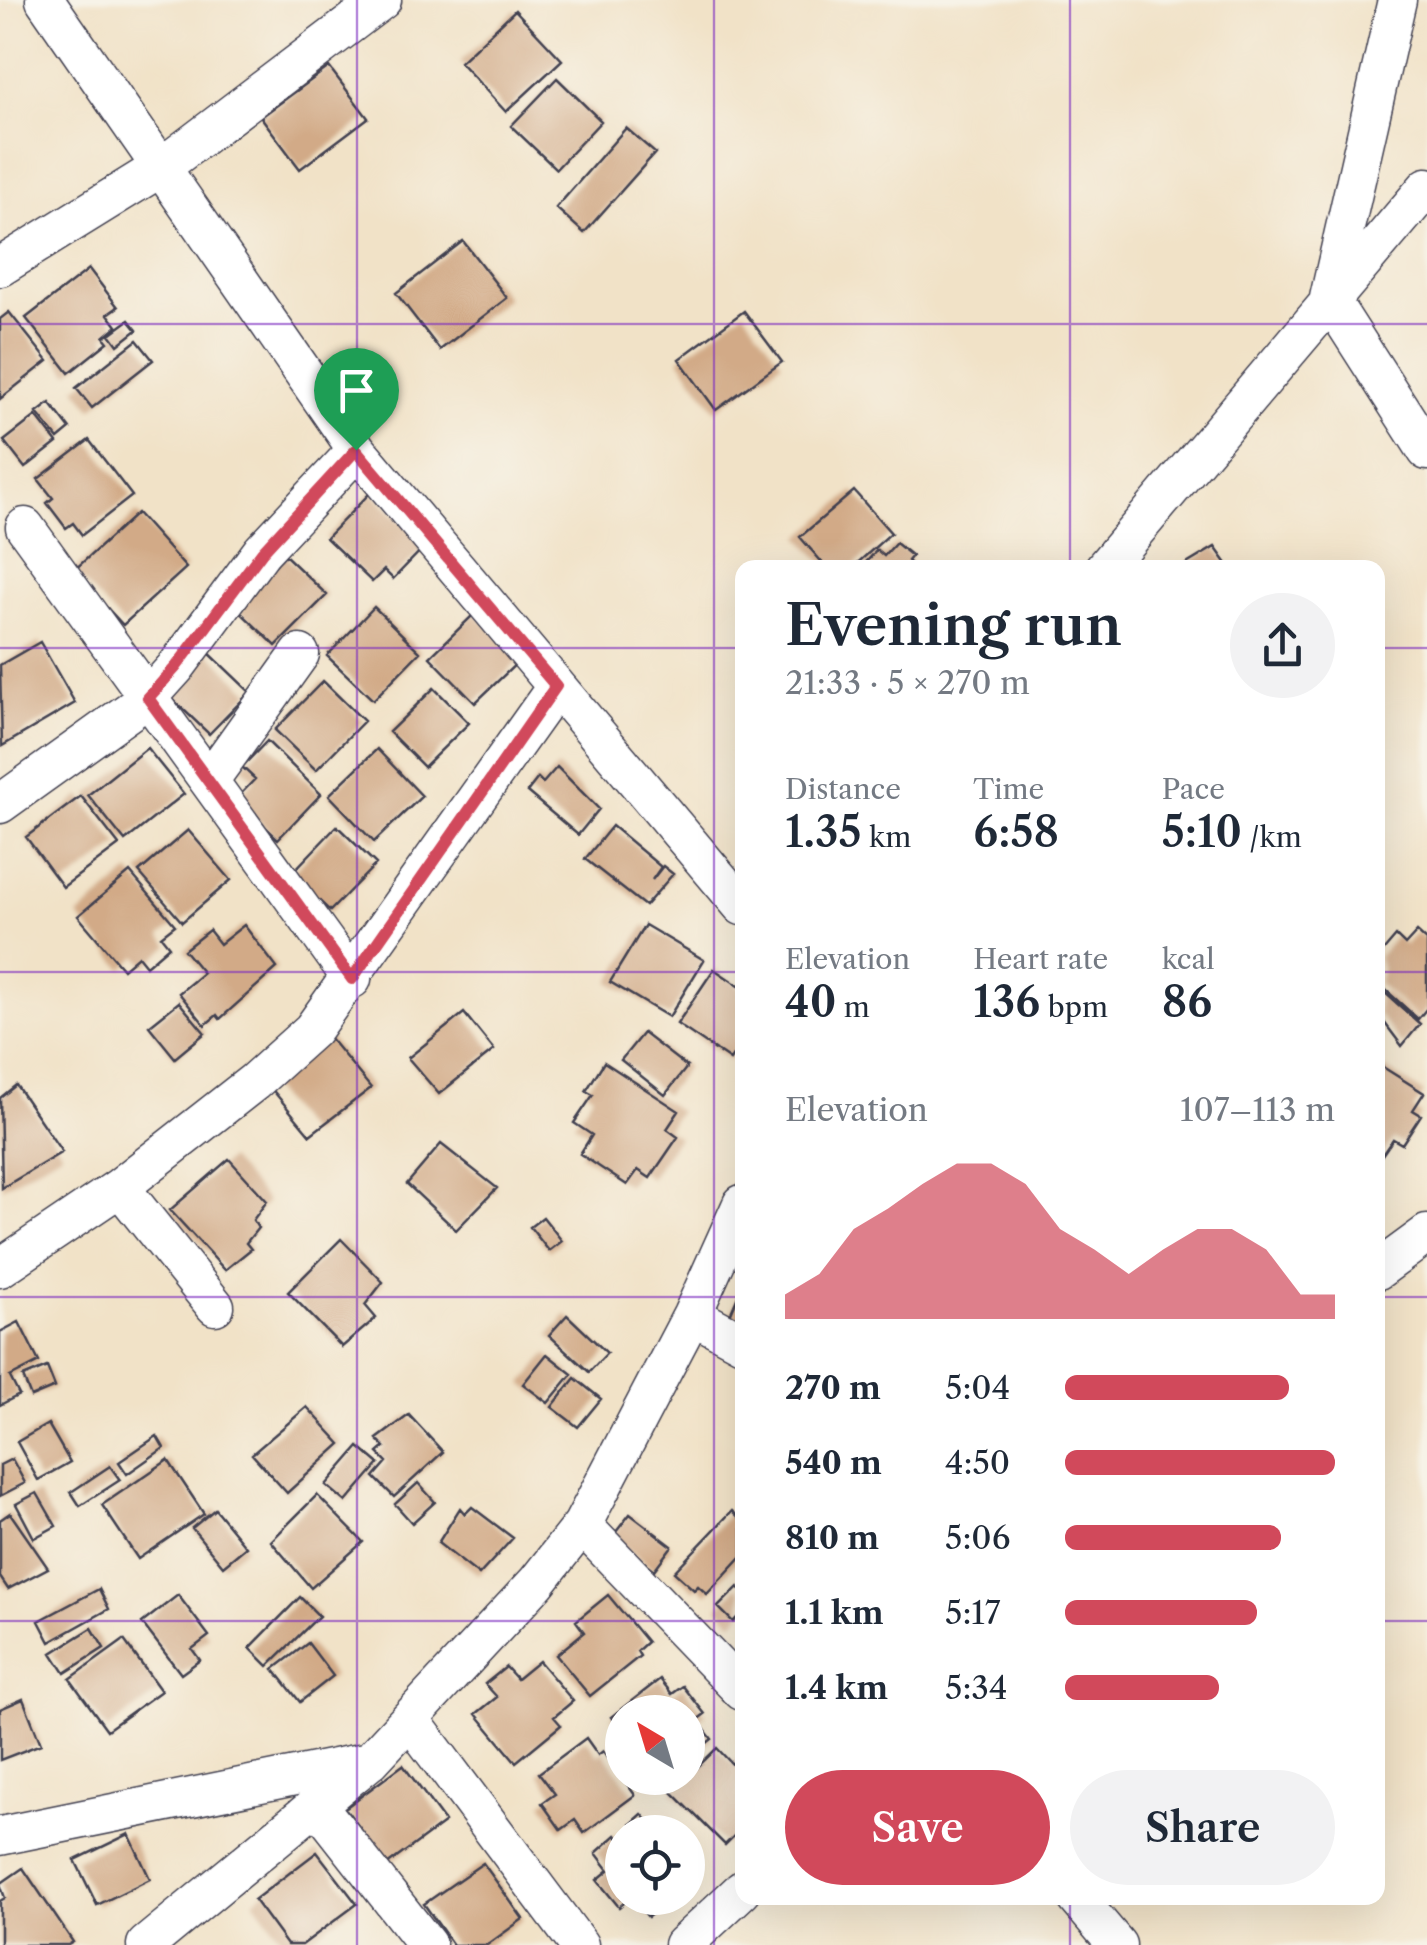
<!DOCTYPE html>
<meta charset="utf-8">
<style>
body{margin:0;font-family:"Libre Caslon Text",serif;background:#f2f2f3;color:#1f2937;height:100vh;display:flex;flex-direction:column;font-size:38px;white-space:nowrap}
*{box-sizing:border-box;margin:0}
p{font-size:32px;color:#747a83}
.icon{flex:none;width:55px;height:55px;fill:none;stroke:currentColor;stroke-width:2;stroke-linecap:round;stroke-linejoin:round}
.map{position:relative;flex:1;overflow:hidden}
.panel{position:absolute;left:735px;top:560px;width:650px;height:1345px;display:flex;flex-direction:column;background:#fff;border-radius:20px;box-shadow:0 10px 40px #0002}
.panel>*{flex:none}
.needle{width:65px;rotate:322deg}
.controls{position:absolute;left:605px;top:1695px;display:grid;gap:20px}
.controls a{display:grid;place-items:center;width:100px;height:100px;border-radius:50%;background:#fff;box-shadow:0 10px 40px #0002;font-size:50px}
.pin{position:absolute;display:grid;place-items:center;width:85px;height:85px;color:#fff;margin:-102px -42px;border-radius:50% 50% 50% 0;rotate:-45deg;box-shadow:0 0 10px #0007}
.pin .icon{rotate:45deg}
.round{display:grid;place-items:center;flex:none;width:105px;height:105px;border-radius:52px;background:#f2f2f3}
.headline{display:flex;align-items:center;justify-content:space-between;height:170px;padding:0 50px}
h1{font-size:55px;font-weight:600;line-height:75px}
.stats{display:grid;grid-template-columns:repeat(3,1fr);gap:15px;height:170px;padding:10px 50px}
.stats div{display:grid;align-content:center}
.stats b{font-size:42px;font-weight:600}
.stats small{font-size:28px;font-weight:400}
.stats p{font-size:28px}
.chart{height:280px;padding:20px 50px}
.chart p{display:flex;justify-content:space-between}
.chart svg{width:100%;height:180px;margin-top:10px;fill:#d1495b;opacity:.7}
.cta{display:flex;gap:20px;margin-top:auto;padding:20px 50px}
.cta a{flex:1;height:115px;border-radius:60px;background:#d1495b;color:#fff;font-size:40px;font-weight:600;line-height:115px;text-align:center}
.cta a+a{background:#f2f2f3;color:#1f2937}
ul{padding:0 50px;list-style:none;font-size:32px}
li{display:grid;grid-template-columns:160px 120px 1fr;align-items:center;height:75px}
li i{height:25px;border-radius:12px;background:#d1495b}
.map>svg:first-child{display:block}
.building{fill:#d2aa87}
.lines{fill:none;stroke-linecap:round;stroke-linejoin:round}
.minor-casing{stroke:#413f50;stroke-width:41}
.minor{stroke:#fff;stroke-width:38}
.route-casing{stroke:#fff;stroke-width:20}
.route{stroke:#d1495b;stroke-width:12}
.grid{fill:none;stroke:#7b2cbf;stroke-width:2.5;stroke-opacity:0.55}
</style>
<div class="map">
<svg width="1427" height="1945" viewBox="0 0 1427 1945">
<rect width="100%" height="100%" fill="#f7f3e8"/>
<filter id="ink" filterUnits="userSpaceOnUse"><feTurbulence type="fractalNoise" baseFrequency=".01" numOctaves="2"/><feDisplacementMap in="SourceGraphic" scale="20" xChannelSelector="R" yChannelSelector="G"/><feConvolveMatrix kernelMatrix="1 2 1 2 8 2 1 2 1" color-interpolation-filters="sRGB"/></filter>
<filter id="wash" filterUnits="userSpaceOnUse"><feTurbulence type="fractalNoise" baseFrequency=".0048" numOctaves="4" result="noise"/><feDisplacementMap in="SourceGraphic" scale="40" xChannelSelector="R" yChannelSelector="G"/><feGaussianBlur stdDeviation="2.25" result="paint"/><feColorMatrix in="noise" values="0 0 0 0 0 0 0 0 0 0 0 0 0 0 0 0 0 1.4 0 .05"/><feComposite in="paint" operator="in"/></filter>
<g filter="url(#wash)">
<rect width="100%" height="100%" fill="#f1e2c7"/>
<g id="blocks">
<path class="building" d="M 515,10 L 562,60 L 506,112 L 460,62 Z
M 329,67 L 368,118 L 300,169 L 261,117 Z
M 557,78 L 601,121 L 556,169 L 511,126 Z
M 626,128 L 655,153 L 584,233 L 556,208 Z
M 463,241 L 507,298 L 440,350 L 396,293 Z
M 89,269 L 118,307 L 108,314 L 117,326 L 104,337 L 108,342 L 69,373 L 26,318 Z
M 744,311 L 782,362 L 716,410 L 679,359 Z
M 9,312 L 48,361 L 0,399 L 0,319 Z
M 129,320 L 137,330 L 118,345 L 110,334 Z
M 137,340 L 153,360 L 92,408 L 76,388 Z
M 50,403 L 70,429 L 58,439 L 37,413 Z
M 36,416 L 57,443 L 25,468 L 4,441 Z
M 89,440 L 132,496 L 82,535 L 73,523 L 66,528 L 47,503 L 53,498 L 38,479 Z
M 854,491 L 891,533 L 852,568 L 827,568 L 800,537 Z
M 371,492 L 426,545 L 393,579 L 384,570 L 372,582 L 326,538 Z
M 137,513 L 186,568 L 123,625 L 73,571 Z
M 896,543 L 912,556 L 908,561 L 915,568 L 861,568 L 877,550 L 884,556 Z
M 1215,547 L 1230,568 L 1180,568 Z
M 285,555 L 327,595 L 276,646 L 235,607 Z
M 374,607 L 420,652 L 373,700 L 327,656 Z
M 475,613 L 521,659 L 475,703 L 430,657 Z
M 40,642 L 75,703 L 2,746 L 0,665 Z
M 205,649 L 250,692 L 209,734 L 164,691 Z
M 323,681 L 364,721 L 316,770 L 275,730 Z
M 434,688 L 469,723 L 424,767 L 389,732 Z
M 267,741 L 321,794 L 278,839 L 236,799 L 255,779 L 242,767 Z
M 147,748 L 184,794 L 125,841 L 88,795 Z
M 377,749 L 422,796 L 374,842 L 329,795 Z
M 557,767 L 599,809 L 578,835 L 527,792 L 538,778 L 543,783 Z
M 81,796 L 119,845 L 63,887 L 26,837 Z
M 337,826 L 376,864 L 330,911 L 291,874 Z
M 612,826 L 661,867 L 652,880 L 663,866 L 673,874 L 645,906 L 585,859 Z
M 188,830 L 231,880 L 182,922 L 139,872 Z
M 130,872 L 175,925 L 161,936 L 169,946 L 146,966 L 138,956 L 123,969 L 78,916 Z
M 244,925 L 277,968 L 220,1019 L 217,1015 L 205,1025 L 179,993 L 203,973 L 184,950 L 209,930 L 220,944 Z
M 645,925 L 704,960 L 669,1017 L 610,982 Z
M 1417,932 L 1427,941 L 1427,1008 L 1418,1019 L 1378,983 L 1382,972 L 1378,957 L 1396,936 L 1405,945 Z
M 714,969 L 742,988 L 742,1042 L 730,1060 L 677,1024 Z
M 1383,991 L 1420,1024 L 1402,1046 L 1378,1014 L 1378,998 Z
M 179,1002 L 205,1033 L 175,1058 L 149,1026 Z
M 464,1013 L 494,1050 L 439,1094 L 408,1058 Z
M 643,1033 L 687,1067 L 665,1095 L 621,1060 Z
M 329,1037 L 371,1088 L 310,1135 L 270,1087 Z
M 604,1062 L 679,1111 L 667,1129 L 678,1137 L 650,1178 L 638,1170 L 627,1185 L 580,1154 L 592,1135 L 574,1123 L 593,1095 L 586,1091 Z
M 1378,1064 L 1424,1093 L 1413,1110 L 1421,1115 L 1402,1144 L 1393,1139 L 1382,1155 L 1378,1152 Z
M 16,1085 L 62,1152 L 2,1188 L 0,1098 Z
M 441,1144 L 497,1188 L 456,1230 L 407,1184 Z
M 229,1159 L 267,1201 L 253,1220 L 258,1228 L 246,1243 L 251,1249 L 225,1270 L 170,1210 Z
M 543,1217 L 562,1241 L 549,1251 L 530,1227 Z
M 341,1239 L 383,1282 L 365,1305 L 376,1318 L 342,1347 L 288,1292 Z
M 742,1287 L 742,1321 L 730,1315 Z
M 567,1315 L 607,1353 L 589,1372 L 549,1335 Z
M 19,1322 L 39,1362 L 10,1377 L 19,1395 L 0,1405 L 0,1332 Z
M 547,1354 L 572,1374 L 548,1403 L 523,1384 Z
M 47,1367 L 55,1387 L 31,1397 L 23,1377 Z
M 575,1378 L 601,1399 L 578,1427 L 552,1407 Z
M 307,1407 L 341,1444 L 287,1493 L 252,1454 Z
M 409,1415 L 443,1452 L 394,1497 L 374,1477 L 387,1462 L 378,1453 L 385,1447 L 377,1439 Z
M 48,1424 L 70,1462 L 38,1480 L 17,1442 Z
M 157,1436 L 164,1448 L 127,1474 L 119,1462 Z
M 359,1447 L 379,1464 L 346,1502 L 326,1485 Z
M 12,1459 L 25,1483 L 0,1496 L 0,1465 Z
M 168,1460 L 204,1514 L 138,1559 L 102,1505 Z
M 110,1466 L 120,1480 L 80,1506 L 71,1492 Z
M 418,1483 L 435,1502 L 412,1523 L 395,1504 Z
M 37,1493 L 56,1526 L 34,1538 L 16,1504 Z
M 317,1495 L 363,1542 L 311,1588 L 271,1541 Z
M 472,1507 L 513,1538 L 479,1575 L 438,1543 L 460,1508 L 465,1514 Z
M 215,1509 L 246,1547 L 223,1566 L 192,1528 Z
M 732,1511 L 742,1520 L 742,1556 L 707,1594 L 698,1586 L 694,1590 L 674,1572 Z
M 10,1513 L 48,1568 L 8,1589 L 0,1577 L 0,1520 Z
M 630,1514 L 672,1546 L 654,1570 L 612,1537 Z
M 738,1587 L 742,1592 L 742,1613 L 733,1622 L 718,1607 Z
M 99,1589 L 109,1609 L 50,1642 L 39,1621 Z
M 178,1595 L 209,1636 L 192,1649 L 200,1660 L 181,1674 L 142,1623 Z
M 608,1595 L 647,1642 L 637,1651 L 640,1656 L 590,1696 L 556,1655 L 584,1632 L 576,1621 Z
M 300,1597 L 319,1616 L 268,1666 L 250,1648 Z
M 92,1628 L 104,1648 L 65,1673 L 52,1653 Z
M 124,1640 L 161,1691 L 107,1730 L 70,1679 Z
M 308,1643 L 333,1676 L 300,1702 L 274,1669 Z
M 539,1661 L 573,1701 L 554,1717 L 561,1725 L 516,1762 L 476,1714 L 497,1697 L 485,1684 L 506,1667 L 517,1679 Z
M 660,1679 L 672,1694 L 683,1686 L 705,1714 L 697,1720 L 712,1739 L 688,1758 L 688,1712 L 622,1712 L 622,1731 L 611,1717 Z
M 23,1699 L 41,1744 L 0,1760 L 0,1709 Z
M 586,1738 L 598,1755 L 603,1751 L 635,1795 L 584,1833 L 575,1820 L 561,1830 L 542,1803 L 555,1794 L 539,1773 Z
M 717,1748 L 732,1764 L 742,1754 L 742,1828 L 725,1845 L 672,1792 Z
M 403,1765 L 445,1822 L 387,1865 L 345,1808 Z
M 642,1814 L 657,1832 L 637,1832 L 631,1824 Z
M 129,1834 L 150,1879 L 97,1905 L 75,1860 Z
M 616,1835 L 622,1843 L 622,1898 L 630,1898 L 619,1907 L 597,1880 L 609,1870 L 596,1853 Z
M 317,1852 L 357,1904 L 302,1945 L 287,1945 L 254,1900 Z
M 483,1863 L 523,1919 L 487,1945 L 453,1945 L 424,1904 Z
M 23,1868 L 73,1942 L 68,1945 L 0,1945 L 0,1901 L 5,1898 L 0,1884 Z
M 632,1898 L 672,1898 L 648,1917 Z"/>
</g>
</g>
<g filter="url(#ink)">
<use href="#blocks" fill-opacity="0" stroke="#413f50" stroke-width="2.5"/>
<g class="lines">
<defs>
<path id="minor" d="M 45,0 L 357,450 L 742,906
M 1397,0 L 1329,298 L 1427,451
M 0,267 L 163,166 L 382,0
M 25,527 L 352,979
M 1104,568 L 1427,187
M 209,781 L 300,654
M 0,804 L 148,698 L 176,667 L 262,551 L 357,450
M 120,1187 L 215,1306
M 0,1268 L 120,1187 L 254,1082 L 312,1030 L 556,687
M 1378,1270 L 1427,1234
M 692,1315 L 742,1342
M 582,1525 L 742,1691
M 412,1722 L 579,1945
M 318,1806 L 427,1945
M 0,1836 L 369,1761
M 1077,1898 L 1117,1945
M 146,1945 L 371,1760 L 537,1582 L 582,1525 L 692,1315 L 742,1204
M 683,1945 L 742,1890"/>
</defs>
<use href="#minor" class="minor-casing"/>
<use href="#minor" class="minor"/>
</g>
</g>
<g class="lines" filter="url(#ink)">
<defs>
<path id="route" d="M 356,450 L 556,686 L 352,979 L 148,698 L 176,667 L 262,552 Z"/>
</defs>
<use href="#route" class="route-casing"/>
<use href="#route" class="route"/>
</g>
<path class="grid" d="M 357,0 L 357,1945M 714,0 L 714,1945M 1070,0 L 1070,568M 0,324 L 1427,324M 0,648 L 742,648M 1378,648 L 1427,648M 0,972 L 742,972M 1378,972 L 1427,972M 0,1297 L 742,1297M 1378,1297 L 1427,1297M 0,1621 L 742,1621M 1378,1621 L 1427,1621M 1070,1898 L 1070,1945"/>
</svg>
<div class="controls">
<a><svg class="needle" viewBox="-14 -14 28 28"><path d="M0-13l5 13h-10z" fill="#e53935"/><path d="M0 13l5-13h-10z" fill="#747a83"/></svg></a>
<a><svg class="icon" aria-label="locate" viewBox="0 0 24 24"><circle cx="12" cy="12" r="6"/><path d="M12 2v4M12 18v4M2 12h4M18 12h4"/></svg></a>
</div>
<div class="pin" style="left:356px;top:450px;background:#1e9e55"><svg class="icon" aria-label="arrive" viewBox="0 0 24 24"><path d="M6 21V4h12l-3 4 3 4H6"/></svg></div>
<section class="panel">
<div class="headline"><div><h1>Evening run</h1><p>21:33 · 5 × 270 m</p></div><a class="round"><svg class="icon" aria-label="share" viewBox="0 0 24 24"><path d="M12 15V3M7 8l5-5 5 5M5 13v7h14v-7"/></svg></a></div>
<div class="stats">
<div><p>Distance</p><b>1.35<small> km</small></b></div>
<div><p>Time</p><b>6:58</b></div>
<div><p>Pace</p><b>5:10<small> /km</small></b></div>
</div>
<div class="stats">
<div><p>Elevation</p><b>40<small> m</small></b></div>
<div><p>Heart rate</p><b>136<small> bpm</small></b></div>
<div><p>kcal</p><b>86</b></div>
</div>
<div class="chart"><p><span>Elevation</span>107–113 m</p>
<svg viewBox="0 0 160 44" preserveAspectRatio="none"><path d="M0 44V38L10 33L20 22L30 17L40 11L50 6L60 6L70 11L80 22L90 27L100 33L110 27L120 22L130 22L140 27L150 38L160 38V44z"/></svg>
</div>
<ul>
<li><b>270 m</b>5:04<i style="width:83%"></i></li>
<li><b>540 m</b>4:50<i style="width:100%"></i></li>
<li><b>810 m</b>5:06<i style="width:80%"></i></li>
<li><b>1.1 km</b>5:17<i style="width:71%"></i></li>
<li><b>1.4 km</b>5:34<i style="width:57%"></i></li>
</ul>
<div class="cta"><a>Save</a><a>Share</a></div>
</section>
</div>
